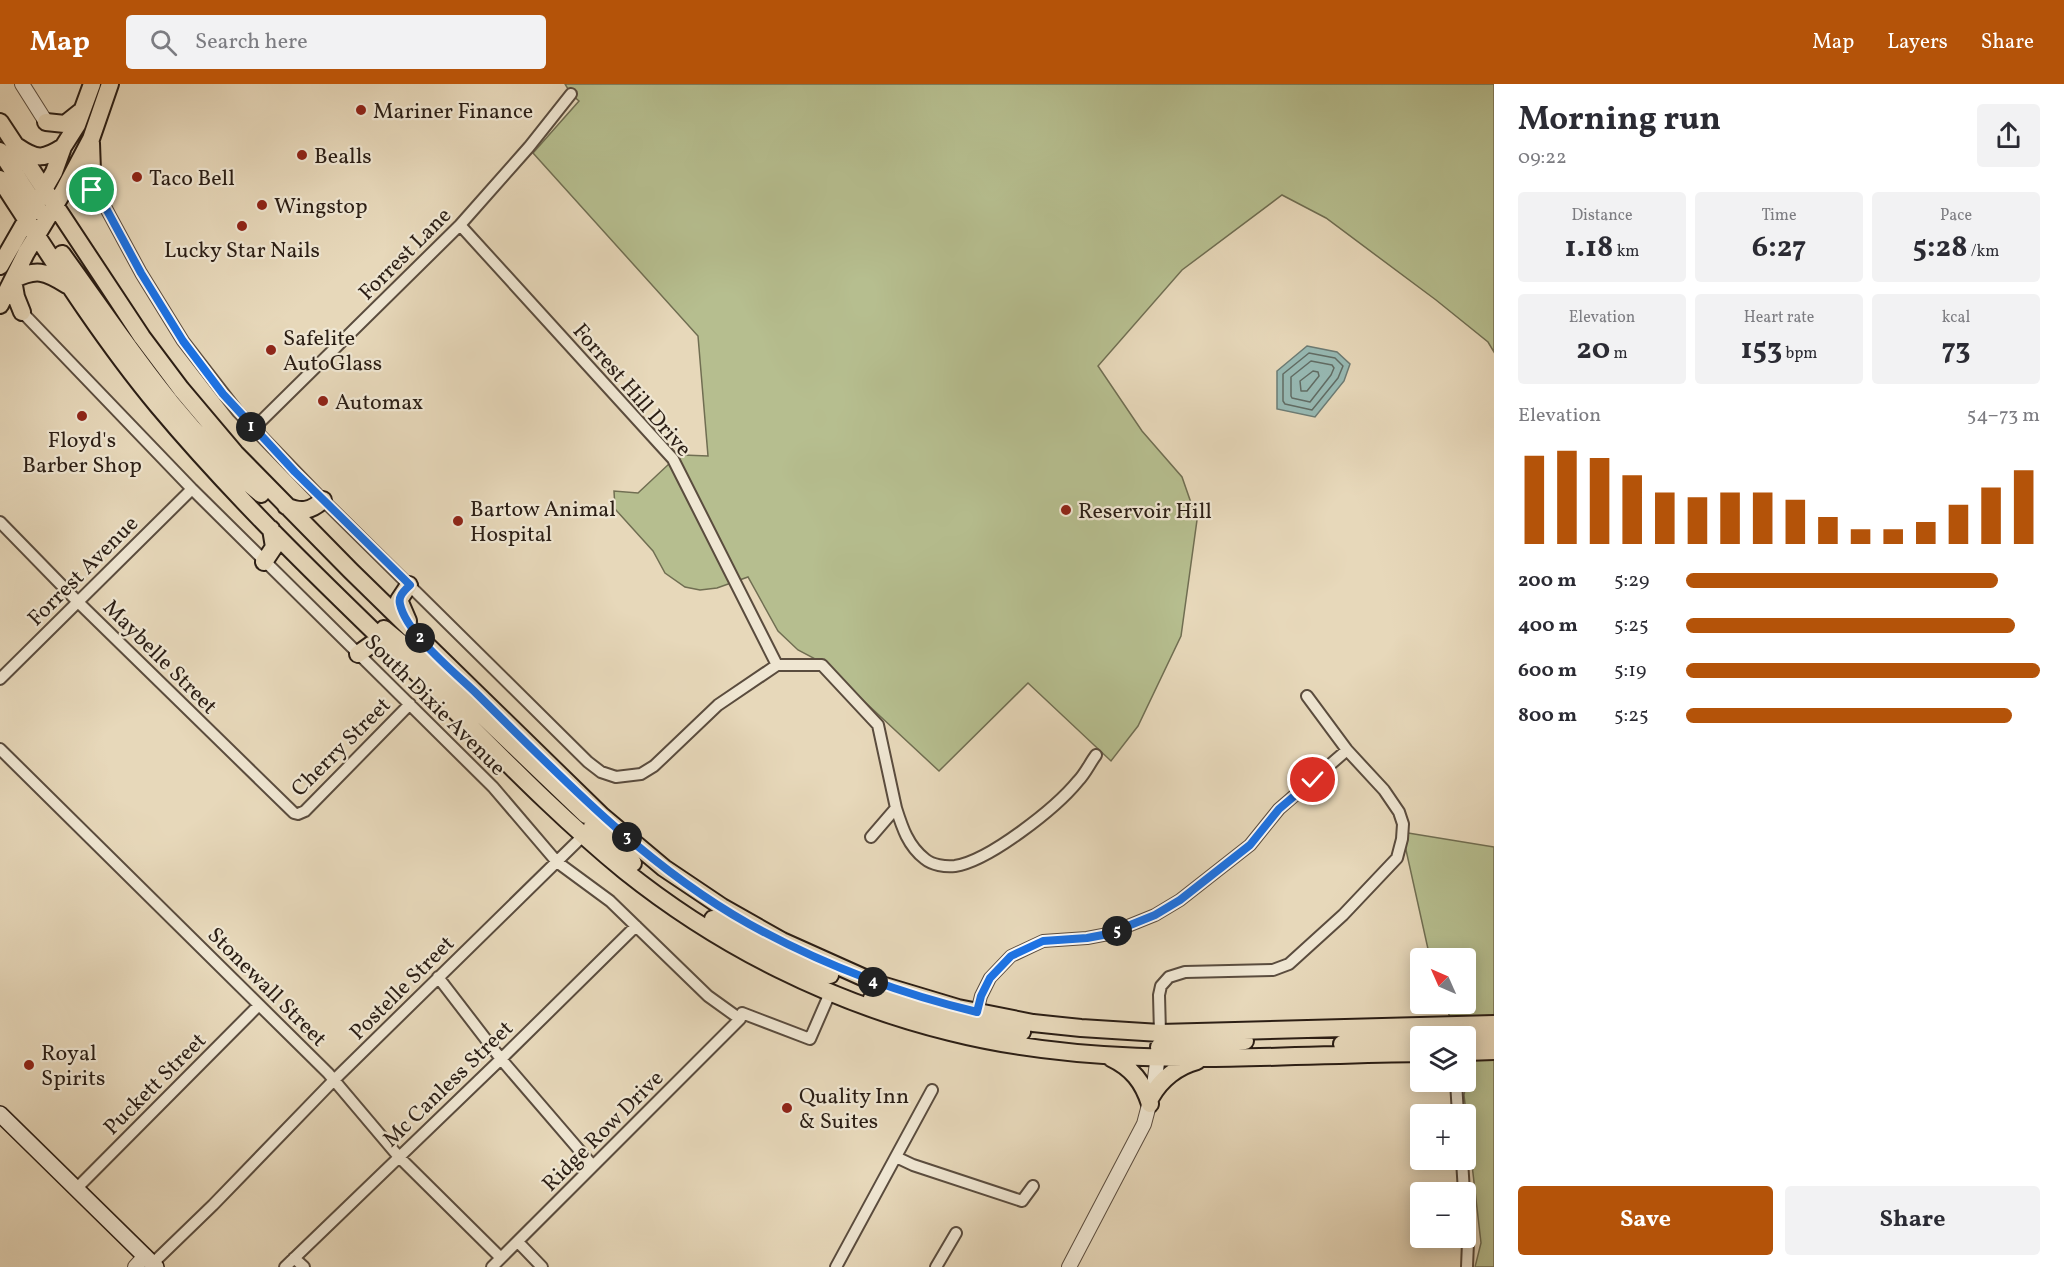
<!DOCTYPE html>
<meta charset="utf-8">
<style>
body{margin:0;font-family:Vollkorn,serif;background:#f2f2f3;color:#2b2b33;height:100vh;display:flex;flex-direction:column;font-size:22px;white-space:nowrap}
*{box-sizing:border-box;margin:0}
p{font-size:20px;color:#7c7c81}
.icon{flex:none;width:33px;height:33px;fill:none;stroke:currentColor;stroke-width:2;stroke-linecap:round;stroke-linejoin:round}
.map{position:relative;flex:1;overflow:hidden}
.details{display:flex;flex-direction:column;background:#fff;width:570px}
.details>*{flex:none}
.needle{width:39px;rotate:315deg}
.buttons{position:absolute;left:1410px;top:864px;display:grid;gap:12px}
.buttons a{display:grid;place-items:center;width:66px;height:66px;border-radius:6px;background:#fff;box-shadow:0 3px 15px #0003;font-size:30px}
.pin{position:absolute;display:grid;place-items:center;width:51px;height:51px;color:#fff;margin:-26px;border:3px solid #fff;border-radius:50%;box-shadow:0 2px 6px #0007}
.km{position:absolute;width:30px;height:30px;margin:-15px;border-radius:50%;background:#222;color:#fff;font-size:16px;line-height:30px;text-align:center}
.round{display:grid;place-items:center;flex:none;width:63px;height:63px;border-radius:6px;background:#f2f2f3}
.overview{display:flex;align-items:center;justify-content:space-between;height:102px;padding:0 24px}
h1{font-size:33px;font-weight:700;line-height:45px}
.figures{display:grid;grid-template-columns:repeat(3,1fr);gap:9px;height:102px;padding:6px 24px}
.figures div{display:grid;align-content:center;border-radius:6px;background:#f2f2f3;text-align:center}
.figures b{font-size:30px;font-weight:700}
.figures small{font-size:16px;font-weight:400}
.figures p{font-size:16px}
.chart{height:168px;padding:12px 24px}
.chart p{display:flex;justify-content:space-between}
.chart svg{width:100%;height:108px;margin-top:6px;stroke:#b45309;stroke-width:6}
.button{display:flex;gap:12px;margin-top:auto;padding:12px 24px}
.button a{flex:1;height:69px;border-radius:6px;background:#b45309;color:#fff;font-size:24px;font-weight:700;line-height:69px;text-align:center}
.button a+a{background:#f2f2f3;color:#2b2b33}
ul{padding:0 24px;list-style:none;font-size:20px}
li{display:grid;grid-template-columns:96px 72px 1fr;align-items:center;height:45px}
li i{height:15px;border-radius:8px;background:#b45309}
header{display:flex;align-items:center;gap:36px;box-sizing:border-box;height:84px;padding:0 30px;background:#b45309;color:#fff}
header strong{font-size:28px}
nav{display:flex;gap:33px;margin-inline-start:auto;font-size:21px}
.search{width:420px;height:54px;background:#f2f2f3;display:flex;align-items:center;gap:15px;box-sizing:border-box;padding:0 21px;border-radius:6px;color:#7c7c81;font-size:22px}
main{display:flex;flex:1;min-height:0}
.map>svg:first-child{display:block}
.green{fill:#b6be8f;stroke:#706e52;stroke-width:1.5}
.water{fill:#97b9b3;stroke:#6c7b74;stroke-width:1.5}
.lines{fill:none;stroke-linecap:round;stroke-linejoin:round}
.shore{stroke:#616c64;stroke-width:1.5}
.minor-casing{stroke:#5a4c3e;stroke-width:14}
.tertiary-casing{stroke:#5a4c3e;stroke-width:16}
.secondary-casing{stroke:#2b1e15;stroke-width:18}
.primary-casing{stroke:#2b1e15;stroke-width:20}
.minor{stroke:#efe6d2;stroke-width:10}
.tertiary{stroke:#efe6d2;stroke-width:14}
.secondary{stroke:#efe6d2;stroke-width:15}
.primary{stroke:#e7d8ba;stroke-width:16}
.route-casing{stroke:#fff;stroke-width:12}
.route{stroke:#1a73e8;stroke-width:8}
.poi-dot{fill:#8f2418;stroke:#efe6d2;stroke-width:2}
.labels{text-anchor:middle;stroke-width:4.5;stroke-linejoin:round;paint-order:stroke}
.poi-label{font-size:22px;fill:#2b1e15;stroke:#efe6d2;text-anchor:start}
.street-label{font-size:22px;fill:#2b1e15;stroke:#efe6d2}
</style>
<header>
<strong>Map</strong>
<div class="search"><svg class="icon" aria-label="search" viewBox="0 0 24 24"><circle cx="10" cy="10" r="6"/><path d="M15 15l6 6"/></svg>Search here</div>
<nav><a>Map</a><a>Layers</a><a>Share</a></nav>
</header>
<main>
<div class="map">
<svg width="1494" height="1183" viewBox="0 0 1494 1183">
<rect width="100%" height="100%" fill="#e7d8ba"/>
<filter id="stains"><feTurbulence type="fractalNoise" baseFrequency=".00333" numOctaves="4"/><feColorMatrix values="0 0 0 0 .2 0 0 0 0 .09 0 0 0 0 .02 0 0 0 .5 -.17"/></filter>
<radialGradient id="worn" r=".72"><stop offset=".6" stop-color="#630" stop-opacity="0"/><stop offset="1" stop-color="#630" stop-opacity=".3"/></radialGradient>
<path class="green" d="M 565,0 L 1494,0 L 1494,268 L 1488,258 L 1436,216 L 1326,134 L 1282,111 L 1182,186 L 1098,282 L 1142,347 L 1182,393 L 1197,436 L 1181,552 L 1138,642 L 1111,677 L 1028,599 L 939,687 L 823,579 L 798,566 L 778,547 L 748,493 L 717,504 L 700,506 L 685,503 L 665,489 L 653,467 L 615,425 L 614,407 L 638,409 L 671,378 L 683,371 L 708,372 L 698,252 L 533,69 L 579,17 L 571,10 Z
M 1402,748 L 1494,763 L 1494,1183 L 1475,1183 L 1481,1159 L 1464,1011 L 1469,984 L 1466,975 L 1466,952 L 1457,952 L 1445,920 L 1466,920 L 1466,874 L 1430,874 Z"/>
<path class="water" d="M 1307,262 L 1337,268 L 1350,280 L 1344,297 L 1315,333 L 1277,325 L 1277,287 Z"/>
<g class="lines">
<path class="shore" d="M 1309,269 L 1335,274 L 1343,282 L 1338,294 L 1312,326 L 1285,320 L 1283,317 L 1283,290 Z
M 1311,277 L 1332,281 L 1334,284 L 1331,291 L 1310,318 L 1292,314 L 1291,312 L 1291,293 Z
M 1313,287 L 1318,288 L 1319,292 L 1307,307 L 1301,307 L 1300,297 Z"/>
<defs>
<path id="minor" d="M 102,117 L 141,189 L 183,257 L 238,328 L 323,416 L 588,678 L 601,688 L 616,693 L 641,690 L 654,682 L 718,621 L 777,581 L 822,581 L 878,641 L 896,724 L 871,753
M 460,141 L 673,375 L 777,581
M 22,228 L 192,405 L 493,703 L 557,778 L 610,817 L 708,912 L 740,935 L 742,929 L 810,955 L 830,909
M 253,345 L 460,141 L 529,63 L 571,10
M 0,438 L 79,519 L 294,729 L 298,730 L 305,727 L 410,620
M 0,595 L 192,405
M 0,665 L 328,989 L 399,1073 L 501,1174
M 896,724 C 902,743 908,762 925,775 C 932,781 945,783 955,782 C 989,777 1056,724 1078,697 C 1085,690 1090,679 1096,671
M 438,893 L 501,975 L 593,1082
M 977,928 L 981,912 L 990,894 L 1011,872 L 1043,857 L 1087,854 L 1108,850 L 1155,831 L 1180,816 L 1250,761 L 1279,725 L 1347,666
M 1160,949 L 1159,911 L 1161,902 L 1169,893 L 1185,888 L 1273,886 L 1289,880 L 1343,831 L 1397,774 L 1402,755 L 1403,740 L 1399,728 L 1384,706 L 1347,666 L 1307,612
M 1456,998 L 1458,1030
M 896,1073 L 913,1081 L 1022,1117 L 1033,1102
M 1462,1076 L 1464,1108
M 76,1105 L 259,921
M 1466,1124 L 1468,1158 L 1467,1183
M 518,1158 L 542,1183
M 294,1174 L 304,1183
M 152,1180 L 213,1121 L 334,996 L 588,747
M 285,1183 L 501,975 L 636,842
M 492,1183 L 740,935
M 836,1183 L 932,1006
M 936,1183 L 956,1149"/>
<path id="tertiary" d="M 22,0 L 46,38
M 135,1183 L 145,1172
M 1069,1183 L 1144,1040 L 1154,1002 L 1159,963"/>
<path id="secondary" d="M 0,1030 L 156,1183"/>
<path id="primary" d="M 0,38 L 142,253 L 181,305 L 235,369 L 351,487 L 602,732 L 664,784 L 722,823 L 782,857 L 878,900 L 958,924 L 1033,939 L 1081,944 L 1160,949 L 1494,940
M 46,38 L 65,40 L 80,28
M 91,59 L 92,87 L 102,117
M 18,63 C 37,76 44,75 63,63
M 0,67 L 40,128
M 0,95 C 50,172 99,251 158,322 C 240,420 333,508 425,597 C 490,661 554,729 625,787 C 720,863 832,919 950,948 C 1104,987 1263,971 1420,969
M 62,170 C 124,255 179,344 261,410
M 0,182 L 54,88 L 63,63 L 77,41 L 92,0
M 13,196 C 36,184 45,187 67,201
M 13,196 L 16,213 L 22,228
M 0,221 L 26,169 L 63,108 L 91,55 L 110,0
M 286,422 C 301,429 311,427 323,416
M 264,478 L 274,463 L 271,445
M 408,537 L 399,516 L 409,501
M 384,545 L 443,594 L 586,731
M 358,570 L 372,560 L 389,562
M 592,742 L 633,779
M 713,835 L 769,867 L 830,891
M 872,914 L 963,937 L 1022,948
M 1466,956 L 1494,954
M 1342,960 L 1420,954
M 1159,963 L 1245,957
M 1466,968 L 1494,967
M 1111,974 C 1132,984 1143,998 1150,1020
M 1151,1013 C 1161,995 1178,982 1197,977"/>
</defs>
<use href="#minor" class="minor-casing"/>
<use href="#tertiary" class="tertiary-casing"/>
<use href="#secondary" class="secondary-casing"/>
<use href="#primary" class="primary-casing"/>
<use href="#minor" class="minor"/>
<use href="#tertiary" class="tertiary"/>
<use href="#secondary" class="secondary"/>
<use href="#primary" class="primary"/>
</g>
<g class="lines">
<defs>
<path id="route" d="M 92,106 L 102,117 L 141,189 L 183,257 L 223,310 L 295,388 L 410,501 C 404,507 398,512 400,520 C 406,549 454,588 476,609 C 561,693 644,781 749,840 C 821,880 897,909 977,928 L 981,912 L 990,894 L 1011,872 L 1043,857 L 1087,854 L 1108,850 L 1155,831 L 1180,816 L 1250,761 L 1279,725 L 1313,696"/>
</defs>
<use href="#route" class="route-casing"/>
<use href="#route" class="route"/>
</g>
<g class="poi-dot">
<circle cx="361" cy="26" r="6"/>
<circle cx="302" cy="71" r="6"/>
<circle cx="137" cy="93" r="6"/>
<circle cx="262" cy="121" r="6"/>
<circle cx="242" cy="142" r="6"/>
<circle cx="271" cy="266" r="6"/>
<circle cx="323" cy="317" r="6"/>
<circle cx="82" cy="332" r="6"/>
<circle cx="1066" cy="426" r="6"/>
<circle cx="458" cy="437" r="6"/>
<circle cx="29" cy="981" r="6"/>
<circle cx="787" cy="1024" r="6"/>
</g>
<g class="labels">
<g class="poi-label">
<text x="373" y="34">Mariner Finance</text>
<text x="314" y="79">Bealls</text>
<text x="149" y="101">Taco Bell</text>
<text x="274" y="129">Wingstop</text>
<text x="242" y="173" text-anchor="middle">Lucky Star Nails</text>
<text x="283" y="261">Safelite<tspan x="283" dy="25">AutoGlass</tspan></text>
<text x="335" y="325">Automax</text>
<text x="82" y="363" text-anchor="middle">Floyd's<tspan x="82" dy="25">Barber Shop</tspan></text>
<text x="470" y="432">Bartow Animal<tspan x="470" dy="25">Hospital</tspan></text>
<text x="1078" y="434">Reservoir Hill</text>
<text x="41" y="976">Royal<tspan x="41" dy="25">Spirits</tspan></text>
<text x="799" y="1019">Quality Inn<tspan x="799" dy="25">&amp; Suites</tspan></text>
</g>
<g class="street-label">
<text transform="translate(404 169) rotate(-45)" y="8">Forrest Lane</text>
<text transform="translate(633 305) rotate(49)" y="8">Forrest Hill Drive</text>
<text transform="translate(82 486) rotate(-45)" y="8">Forrest Avenue</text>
<text transform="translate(161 572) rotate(45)" y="8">Maybelle Street</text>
<text transform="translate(436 620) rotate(45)" y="8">South Dixie Avenue</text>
<text transform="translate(340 662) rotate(-45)" y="8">Cherry Street</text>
<text transform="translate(268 902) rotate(45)" y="8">Stonewall Street</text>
<text transform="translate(401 903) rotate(-45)" y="8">Postelle Street</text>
<text transform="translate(154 999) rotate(-45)" y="8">Puckett Street</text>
<text transform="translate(447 999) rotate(-44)" y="8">Mc Canless Street</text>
<text transform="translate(602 1046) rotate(-45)" y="8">Ridge Row Drive</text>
</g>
</g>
<rect width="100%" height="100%" filter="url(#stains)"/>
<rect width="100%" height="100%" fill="url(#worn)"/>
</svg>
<div class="buttons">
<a><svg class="needle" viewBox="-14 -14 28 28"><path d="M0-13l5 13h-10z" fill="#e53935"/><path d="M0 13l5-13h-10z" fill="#7c7c81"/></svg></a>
<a><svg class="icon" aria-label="layers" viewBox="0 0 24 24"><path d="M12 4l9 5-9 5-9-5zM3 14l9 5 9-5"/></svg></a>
<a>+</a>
<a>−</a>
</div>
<div class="pin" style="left:92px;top:106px;background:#1e9e55"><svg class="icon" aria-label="arrive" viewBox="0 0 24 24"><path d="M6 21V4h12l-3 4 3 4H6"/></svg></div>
<div class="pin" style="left:1313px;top:696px;background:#d93025"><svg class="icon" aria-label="check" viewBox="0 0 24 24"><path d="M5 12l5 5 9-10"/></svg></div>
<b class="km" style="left:251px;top:343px">1</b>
<b class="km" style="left:420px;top:554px">2</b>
<b class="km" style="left:627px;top:753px">3</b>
<b class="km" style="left:873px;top:898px">4</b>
<b class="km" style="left:1117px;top:847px">5</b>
</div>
<section class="details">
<div class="overview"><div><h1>Morning run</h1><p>09:22</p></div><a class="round"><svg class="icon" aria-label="share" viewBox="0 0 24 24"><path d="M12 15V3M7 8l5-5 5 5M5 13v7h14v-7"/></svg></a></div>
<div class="figures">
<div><p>Distance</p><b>1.18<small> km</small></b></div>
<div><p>Time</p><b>6:27</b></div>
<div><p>Pace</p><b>5:28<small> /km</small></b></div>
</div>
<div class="figures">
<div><p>Elevation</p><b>20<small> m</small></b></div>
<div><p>Heart rate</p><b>153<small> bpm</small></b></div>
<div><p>kcal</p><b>73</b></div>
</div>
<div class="chart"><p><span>Elevation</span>54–73 m</p>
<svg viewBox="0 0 160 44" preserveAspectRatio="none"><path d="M5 44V8M15 44V6M25 44V9M35 44V16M45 44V23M55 44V25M65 44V23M75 44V23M85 44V26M95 44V33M105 44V38M115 44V38M125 44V35M135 44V28M145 44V21M155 44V14"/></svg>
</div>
<ul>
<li><b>200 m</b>5:29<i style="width:88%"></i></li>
<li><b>400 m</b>5:25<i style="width:93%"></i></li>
<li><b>600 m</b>5:19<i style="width:100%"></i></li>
<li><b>800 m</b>5:25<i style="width:92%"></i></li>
</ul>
<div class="button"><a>Save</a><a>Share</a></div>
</section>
</main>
